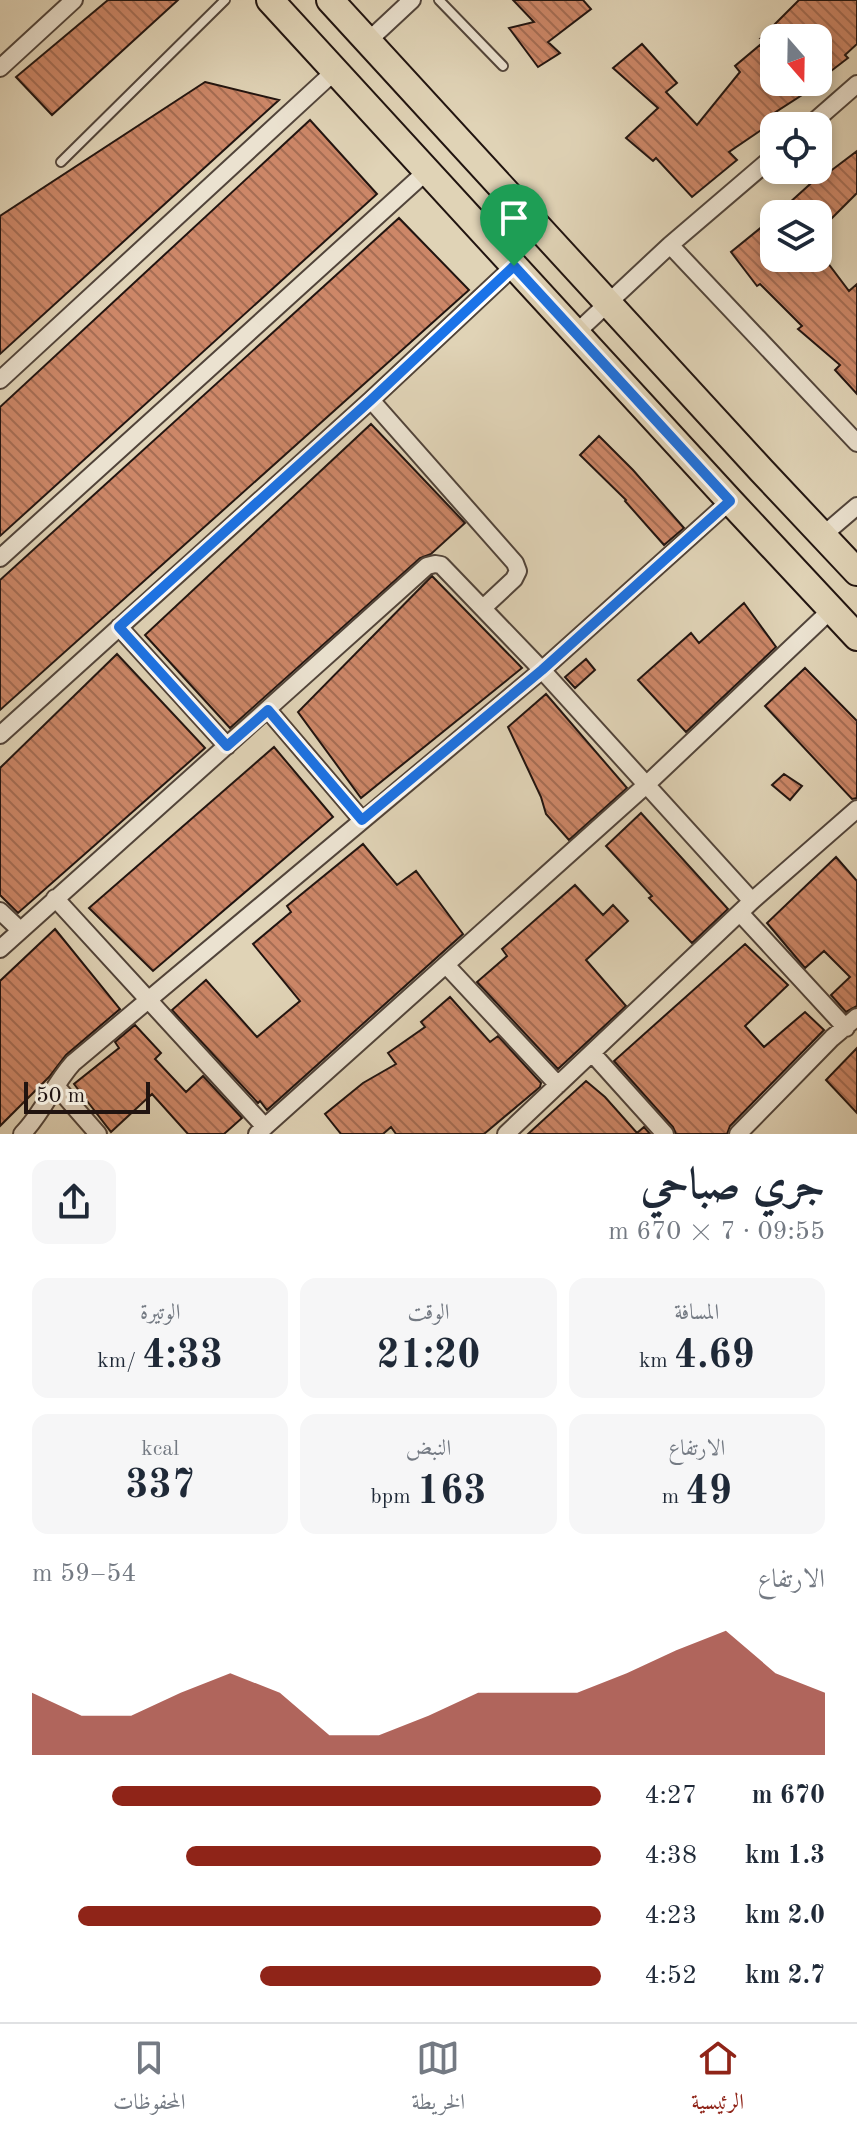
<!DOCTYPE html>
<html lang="ar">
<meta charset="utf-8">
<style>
body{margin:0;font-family:"Old Standard TT",Amiri,serif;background:#f6f6f7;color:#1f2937;direction:rtl;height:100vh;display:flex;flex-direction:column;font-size:30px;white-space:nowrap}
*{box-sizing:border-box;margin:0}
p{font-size:26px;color:#747a83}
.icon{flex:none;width:44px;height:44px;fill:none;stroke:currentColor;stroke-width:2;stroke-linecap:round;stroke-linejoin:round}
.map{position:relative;height:1134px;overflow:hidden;direction:ltr}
.drawer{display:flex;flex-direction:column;background:#fff;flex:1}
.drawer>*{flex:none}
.needle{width:52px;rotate:160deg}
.tools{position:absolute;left:760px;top:24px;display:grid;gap:16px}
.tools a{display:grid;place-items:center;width:72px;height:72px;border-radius:16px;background:#fff;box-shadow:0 4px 12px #0003;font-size:40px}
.scale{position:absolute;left:24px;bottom:20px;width:126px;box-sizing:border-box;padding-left:8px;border:4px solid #211410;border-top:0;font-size:22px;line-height:28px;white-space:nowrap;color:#211410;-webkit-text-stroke:6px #ebe2d0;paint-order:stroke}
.pin{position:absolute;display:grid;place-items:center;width:68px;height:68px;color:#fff;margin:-82px -34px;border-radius:50% 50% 50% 0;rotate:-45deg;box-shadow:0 0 8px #0007}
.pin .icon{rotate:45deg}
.round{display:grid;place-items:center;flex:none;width:84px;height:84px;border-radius:16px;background:#f6f6f7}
.overview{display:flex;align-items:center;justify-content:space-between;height:136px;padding:0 32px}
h1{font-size:44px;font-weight:700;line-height:60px}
.figures{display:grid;grid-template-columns:repeat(3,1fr);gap:12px;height:136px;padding:8px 32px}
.figures div{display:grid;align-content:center;border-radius:16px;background:#f6f6f7;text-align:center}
.figures b{font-size:40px;font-weight:700}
.figures small{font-size:22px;font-weight:400}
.figures p{font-size:22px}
.chart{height:224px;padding:16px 32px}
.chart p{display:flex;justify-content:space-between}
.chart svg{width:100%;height:144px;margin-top:8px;fill:#8f2418;opacity:.7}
ul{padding:0 32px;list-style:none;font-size:26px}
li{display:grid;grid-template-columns:128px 96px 1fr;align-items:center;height:60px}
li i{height:20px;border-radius:10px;background:#8f2418}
.dock{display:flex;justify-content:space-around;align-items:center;height:112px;border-top:2px solid #e0e1e3;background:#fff;font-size:22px;color:#747a83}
.dock a{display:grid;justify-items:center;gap:4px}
.dock .on{color:#8f2418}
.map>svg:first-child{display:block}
.building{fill:url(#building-back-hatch);stroke:#211410;stroke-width:2}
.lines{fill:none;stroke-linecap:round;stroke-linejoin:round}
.service-casing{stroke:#51443a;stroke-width:12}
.minor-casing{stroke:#51443a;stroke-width:20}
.primary-casing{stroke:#211410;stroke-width:30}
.service{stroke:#ebe2d0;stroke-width:8}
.minor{stroke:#ebe2d0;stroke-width:16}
.primary{stroke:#e0d3b6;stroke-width:26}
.route-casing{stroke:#fff;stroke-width:16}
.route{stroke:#1a73e8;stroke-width:10}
</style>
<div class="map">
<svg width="857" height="1134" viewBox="0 0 857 1134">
<defs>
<pattern id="building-back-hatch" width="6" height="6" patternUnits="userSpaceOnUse" patternTransform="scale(2)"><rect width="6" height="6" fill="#cd8768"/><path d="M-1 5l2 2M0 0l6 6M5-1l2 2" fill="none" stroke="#a66d54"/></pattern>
</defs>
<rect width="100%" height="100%" fill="#e0d3b6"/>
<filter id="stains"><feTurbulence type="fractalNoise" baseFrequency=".0025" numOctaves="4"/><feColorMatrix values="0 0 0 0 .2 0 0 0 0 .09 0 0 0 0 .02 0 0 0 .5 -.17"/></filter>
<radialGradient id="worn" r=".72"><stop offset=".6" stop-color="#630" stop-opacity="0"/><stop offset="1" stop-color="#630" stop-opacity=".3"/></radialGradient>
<path class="building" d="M 108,0 L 178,0 L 52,115 L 16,77 Z
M 513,0 L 583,0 L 591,9 L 548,42 L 560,53 L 538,67 L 509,28 L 534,22 Z
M 799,0 L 857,0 L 857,44 L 845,55 L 848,58 L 818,81 L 818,38 L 761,38 Z
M 642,44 L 677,83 L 666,92 L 697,125 L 740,72 L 735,66 L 760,45 L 774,62 L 774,82 L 791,82 L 802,95 L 765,119 L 770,124 L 729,152 L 737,160 L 692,197 L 656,158 L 653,161 L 626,138 L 658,108 L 613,68 Z
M 205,82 L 279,100 L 0,354 L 0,216 Z
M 310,120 L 377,194 L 0,536 L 0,407 Z
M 857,151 L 857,193 L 818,232 L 818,214 L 777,214 L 818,177 L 820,179 Z
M 774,217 L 774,258 L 824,258 L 849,291 L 857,284 L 857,394 L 835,370 L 840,365 L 798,329 L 802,326 L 760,284 L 757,286 L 731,252 Z
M 399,218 L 469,290 L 0,710 L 0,580 Z
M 371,424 L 465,523 L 431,554 L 420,558 L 230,728 L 145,635 Z
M 599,436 L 633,470 L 684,528 L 664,545 L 625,501 L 626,500 L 580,455 Z
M 432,576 L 522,668 L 361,798 L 298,712 Z
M 744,603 L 776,647 L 686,732 L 638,680 L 691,633 L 699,643 Z
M 117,654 L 205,748 L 18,913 L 0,895 L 0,768 Z
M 586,659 L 595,670 L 575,688 L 565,677 Z
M 805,668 L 857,721 L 857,798 L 852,799 L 765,706 Z
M 546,694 L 627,788 L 569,840 L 546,814 L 541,797 L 508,727 Z
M 274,747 L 333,817 L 153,971 L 89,908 Z
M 784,774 L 802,786 L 790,800 L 772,785 Z
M 641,813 L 728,909 L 692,943 L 649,898 L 652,896 L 606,846 Z
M 363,844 L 397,885 L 416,871 L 463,934 L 267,1110 L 260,1101 L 258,1103 L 172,1010 L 206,980 L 257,1037 L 300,1001 L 253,944 L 291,912 L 287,906 Z
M 836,857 L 857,881 L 857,1006 L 846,1012 L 831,995 L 850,977 L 824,951 L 805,968 L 767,923 Z
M 575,885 L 603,915 L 613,905 L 628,921 L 586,960 L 626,1006 L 558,1069 L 477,982 L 507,956 L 502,949 Z
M 55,929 L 120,1009 L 66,1055 L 49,1077 L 0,1126 L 0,981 Z
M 745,944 L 788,985 L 745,1026 L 764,1047 L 805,1012 L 824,1030 L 730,1126 L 727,1134 L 676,1134 L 673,1127 L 614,1061 Z
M 450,997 L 490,1042 L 498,1036 L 541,1083 L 540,1087 L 484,1134 L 396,1134 L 391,1127 L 383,1134 L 341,1134 L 325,1114 L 363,1083 L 396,1064 L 388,1053 L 425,1027 L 421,1022 Z
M 135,1025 L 161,1053 L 155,1059 L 186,1092 L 203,1076 L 242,1118 L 224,1134 L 188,1134 L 152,1094 L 111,1132 L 74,1084 L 119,1048 L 115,1042 Z
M 857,1048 L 857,1113 L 826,1080 Z
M 586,1081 L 605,1097 L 637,1133 L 644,1127 L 650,1134 L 528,1134 Z"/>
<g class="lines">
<defs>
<path id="service" d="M 439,0 L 503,66
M 61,162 L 225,0"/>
<path id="minor" d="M 368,41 L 412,0
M 0,68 L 74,0
M 809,126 L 857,84
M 670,245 L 857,443
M 576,333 L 670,245 L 774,156
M 0,380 L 335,71
M 371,400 L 515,563 L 518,571 L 514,579 L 483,608
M 822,536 L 857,506
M 0,558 L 428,170
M 119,627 L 227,746
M 268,710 L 362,820
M 0,735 L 371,400 L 514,266
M 55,898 L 265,1127
M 0,911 L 20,930
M 740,913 L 846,1028
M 0,949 L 427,566 L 435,564 L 441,565 L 542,670 L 752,901
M 446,965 L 558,1085
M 592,1053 L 665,1134
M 56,1086 L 98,1134
M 22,1134 C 43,1113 53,1085 73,1063 L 542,670 L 730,501
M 257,1134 L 645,786 L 832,609
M 506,1134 L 752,901 L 857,809
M 738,1134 L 832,1038 L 857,1017"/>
<path id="primary" d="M 270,0 L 730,501 L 857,637
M 330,0 L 762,471 L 857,572"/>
</defs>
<use href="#service" class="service-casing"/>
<use href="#minor" class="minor-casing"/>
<use href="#primary" class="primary-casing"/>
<use href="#service" class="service"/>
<use href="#minor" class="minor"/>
<use href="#primary" class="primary"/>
</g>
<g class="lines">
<defs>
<path id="route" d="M 514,266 L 730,501 L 542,670 L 362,820 L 268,710 L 227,746 L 119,627 L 371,400 Z"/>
</defs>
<use href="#route" class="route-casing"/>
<use href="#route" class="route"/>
</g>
<rect width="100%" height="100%" filter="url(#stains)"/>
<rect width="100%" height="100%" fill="url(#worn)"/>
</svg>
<div class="tools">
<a><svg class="needle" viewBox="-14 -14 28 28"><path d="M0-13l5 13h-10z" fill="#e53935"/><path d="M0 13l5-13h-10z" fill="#747a83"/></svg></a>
<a><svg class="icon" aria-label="locate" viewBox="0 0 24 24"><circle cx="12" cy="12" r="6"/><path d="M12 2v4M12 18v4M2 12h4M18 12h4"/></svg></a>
<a><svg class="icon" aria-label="layers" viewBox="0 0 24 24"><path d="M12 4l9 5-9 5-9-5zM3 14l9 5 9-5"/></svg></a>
</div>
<div class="scale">50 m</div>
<div class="pin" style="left:514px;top:266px;background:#1e9e55"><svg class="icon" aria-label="arrive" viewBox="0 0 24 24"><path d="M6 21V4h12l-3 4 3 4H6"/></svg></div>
</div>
<section class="drawer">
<div class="overview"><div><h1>جري صباحي</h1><p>09:55 · 7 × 670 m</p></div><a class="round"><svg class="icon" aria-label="share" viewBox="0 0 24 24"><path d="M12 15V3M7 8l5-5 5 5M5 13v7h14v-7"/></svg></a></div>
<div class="figures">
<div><p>المسافة</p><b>4.69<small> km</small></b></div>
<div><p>الوقت</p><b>21:20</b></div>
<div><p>الوتيرة</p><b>4:33<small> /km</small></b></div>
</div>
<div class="figures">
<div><p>الارتفاع</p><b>49<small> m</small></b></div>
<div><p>النبض</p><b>163<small> bpm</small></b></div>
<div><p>kcal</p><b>337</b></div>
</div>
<div class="chart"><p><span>الارتفاع</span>54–59 m</p>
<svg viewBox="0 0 160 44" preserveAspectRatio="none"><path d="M0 44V25L10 32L20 32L30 25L40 19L50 25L60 38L70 38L80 32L90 25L100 25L110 25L120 19L130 12L140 6L150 19L160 25V44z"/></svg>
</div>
<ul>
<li><b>670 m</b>4:27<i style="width:86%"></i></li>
<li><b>1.3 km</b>4:38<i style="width:73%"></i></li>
<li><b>2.0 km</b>4:23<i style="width:92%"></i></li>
<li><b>2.7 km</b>4:52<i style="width:60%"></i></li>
</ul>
</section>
<nav class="dock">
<a class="on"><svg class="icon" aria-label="home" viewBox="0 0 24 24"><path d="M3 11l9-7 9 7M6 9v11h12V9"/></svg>الرئيسية</a>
<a><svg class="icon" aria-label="map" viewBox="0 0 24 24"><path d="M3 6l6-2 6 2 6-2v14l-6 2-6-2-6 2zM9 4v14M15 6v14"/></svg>الخريطة</a>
<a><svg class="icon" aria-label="saved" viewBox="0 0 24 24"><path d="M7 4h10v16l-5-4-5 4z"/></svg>المحفوظات</a>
</nav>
